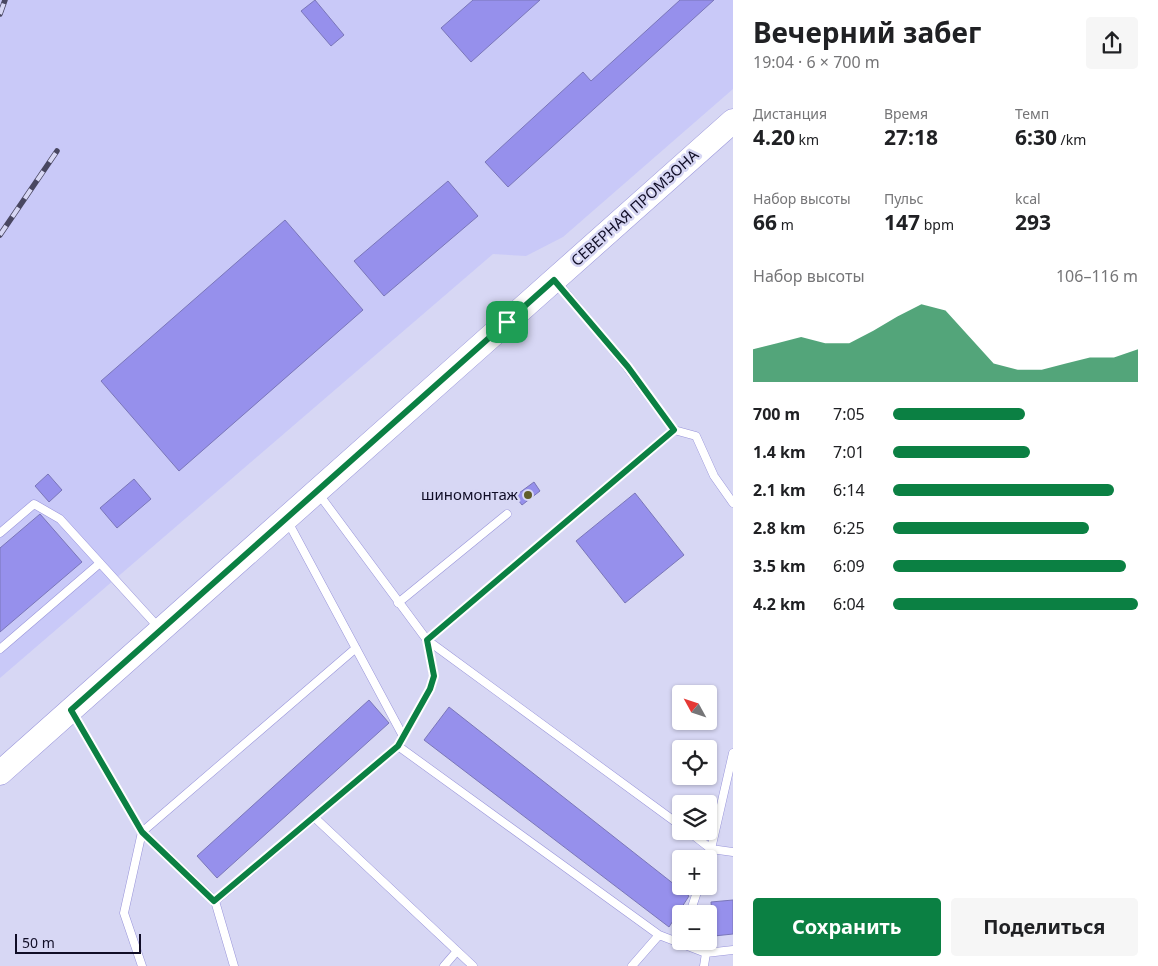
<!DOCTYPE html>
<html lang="ru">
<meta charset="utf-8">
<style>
body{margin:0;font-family:"Noto Sans",sans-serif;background:#f6f6f6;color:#202124;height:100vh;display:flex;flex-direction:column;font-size:19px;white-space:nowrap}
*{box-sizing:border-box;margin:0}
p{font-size:16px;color:#757577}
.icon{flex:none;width:28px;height:28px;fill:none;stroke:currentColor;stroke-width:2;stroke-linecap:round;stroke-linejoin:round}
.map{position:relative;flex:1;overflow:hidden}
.sheet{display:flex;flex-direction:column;background:#fff;width:425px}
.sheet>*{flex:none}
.needle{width:32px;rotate:310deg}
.fabs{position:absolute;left:672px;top:685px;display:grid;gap:10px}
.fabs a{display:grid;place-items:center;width:45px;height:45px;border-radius:5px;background:#fff;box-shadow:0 1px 4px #0004;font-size:25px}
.scale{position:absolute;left:15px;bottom:12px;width:126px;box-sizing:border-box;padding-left:5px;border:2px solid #100d26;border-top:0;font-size:14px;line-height:18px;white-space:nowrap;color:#100d26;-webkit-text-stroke:4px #d7d7f4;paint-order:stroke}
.pin{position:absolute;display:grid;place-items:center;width:42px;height:42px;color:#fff;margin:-21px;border-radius:10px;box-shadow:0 2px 8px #0006}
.round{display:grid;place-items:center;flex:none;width:52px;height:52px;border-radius:5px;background:#f6f6f6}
.summary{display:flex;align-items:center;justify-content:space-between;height:85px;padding:0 20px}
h1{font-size:28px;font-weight:700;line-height:38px}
.figures{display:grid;grid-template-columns:repeat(3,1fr);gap:8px;height:85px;padding:5px 20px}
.figures div{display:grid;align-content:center}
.figures b{font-size:21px;font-weight:700}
.figures small{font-size:14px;font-weight:400}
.figures p{font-size:14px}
.chart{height:140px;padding:10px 20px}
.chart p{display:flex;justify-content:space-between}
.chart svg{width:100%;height:90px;margin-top:5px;fill:#0b8043;opacity:.7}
.action{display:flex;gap:10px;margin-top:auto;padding:10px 20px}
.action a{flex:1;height:58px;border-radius:5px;background:#0b8043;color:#fff;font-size:20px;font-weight:700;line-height:58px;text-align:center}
.action a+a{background:#f6f6f6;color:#202124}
ul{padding:0 20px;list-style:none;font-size:16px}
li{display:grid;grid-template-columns:80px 60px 1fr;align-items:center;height:38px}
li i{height:12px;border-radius:6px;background:#0b8043}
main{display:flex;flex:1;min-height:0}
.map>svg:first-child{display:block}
.built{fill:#c9c9f8}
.building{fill:#9690ec;stroke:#7a76b9}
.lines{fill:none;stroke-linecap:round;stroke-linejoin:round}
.service-casing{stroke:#9995da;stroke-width:9}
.primary-casing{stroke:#9995da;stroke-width:25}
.service{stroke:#fff;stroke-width:8}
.primary{stroke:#fff;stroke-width:24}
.rail-casing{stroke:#494761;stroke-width:5.5}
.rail{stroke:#d7d7f4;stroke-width:4;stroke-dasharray:11;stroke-linecap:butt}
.route-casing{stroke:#fff;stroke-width:10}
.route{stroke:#0b8043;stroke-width:6}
.poi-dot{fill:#605d29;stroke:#d7d7f4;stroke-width:2}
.labels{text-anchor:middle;stroke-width:5;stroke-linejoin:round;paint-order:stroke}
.street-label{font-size:15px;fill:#100d26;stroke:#d7d7f4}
.poi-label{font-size:15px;fill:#100d26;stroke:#d7d7f4;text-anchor:end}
</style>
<main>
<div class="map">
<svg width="733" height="966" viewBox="0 0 733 966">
<rect width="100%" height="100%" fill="#d7d7f4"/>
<path class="built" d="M 0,0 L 733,0 L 733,89 L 563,237 L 526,256 L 493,254 L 0,678 Z"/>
<path class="building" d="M 315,0 L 344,35 L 331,46 L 301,11 Z
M 473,0 L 540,0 L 471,62 L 441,28 Z
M 680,0 L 714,0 L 508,187 L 485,162 L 583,72 L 591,81 Z
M 448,181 L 478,216 L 384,296 L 354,261 Z
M 285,220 L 363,310 L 179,471 L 101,381 Z
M 48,474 L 62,490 L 49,502 L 35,486 Z
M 134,479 L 151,499 L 117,528 L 100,508 Z
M 534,482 L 540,491 L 522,505 L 515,496 Z
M 635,493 L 684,555 L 625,603 L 576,541 Z
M 40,514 L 82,562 L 0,632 L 0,548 Z
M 369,700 L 389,723 L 217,878 L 197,856 Z
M 449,707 L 689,896 L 669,927 L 424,740 Z
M 733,900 L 733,934 L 714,936 L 711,902 Z"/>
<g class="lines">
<defs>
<path id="service" d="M 557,282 L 627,367 L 674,430 L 696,436 L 714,476 L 733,503
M 318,493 L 427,640 L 681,826
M 287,520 L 403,736
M 0,533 L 34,504 L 60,519 L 160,629
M 398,603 L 507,514
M 427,640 L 674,430
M 0,649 L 100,563
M 72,712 L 142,832 L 215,901 L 234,966
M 402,739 L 430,689 L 434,676 L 427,640
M 314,817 L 473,966
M 688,831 L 711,849 L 733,753
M 708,859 L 711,849 L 733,852
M 215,901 L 398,746 L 659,935 L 706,953 L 733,950
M 694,914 L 692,907 L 699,886
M 701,941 L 706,953 L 704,966
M 142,966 L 124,913 L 142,832 L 356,648
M 444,966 L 457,951
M 632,966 L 659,935"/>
<path id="primary" d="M 0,773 L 733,121"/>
</defs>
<use href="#service" class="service-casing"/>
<use href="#primary" class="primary-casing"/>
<use href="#service" class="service"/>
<use href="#primary" class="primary"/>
<defs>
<path id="rail" d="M 0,14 L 5,0
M 0,235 L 57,151"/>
</defs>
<use href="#rail" class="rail-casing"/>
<use href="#rail" class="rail"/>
</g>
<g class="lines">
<defs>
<path id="route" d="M 554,280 L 628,367 L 674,430 L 427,640 L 434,676 L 430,689 L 398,746 L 214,901 L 142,832 L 71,710 Z"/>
</defs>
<use href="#route" class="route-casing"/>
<use href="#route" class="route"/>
</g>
<circle class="poi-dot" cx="528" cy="495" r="5"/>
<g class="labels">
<g class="street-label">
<text transform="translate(635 208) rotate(-42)" y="5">СЕВЕРНАЯ ПРОМЗОНА</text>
</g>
<g class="poi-label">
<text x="518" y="500">шиномонтаж</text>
</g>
</g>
</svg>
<div class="fabs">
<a><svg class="needle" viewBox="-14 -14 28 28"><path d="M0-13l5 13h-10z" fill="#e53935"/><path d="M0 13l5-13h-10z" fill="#757577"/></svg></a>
<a><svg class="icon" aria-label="locate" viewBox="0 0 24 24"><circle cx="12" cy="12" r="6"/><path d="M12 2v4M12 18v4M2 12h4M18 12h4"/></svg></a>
<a><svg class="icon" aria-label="layers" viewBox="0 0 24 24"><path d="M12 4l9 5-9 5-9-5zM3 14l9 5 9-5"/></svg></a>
<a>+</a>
<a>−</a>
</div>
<div class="scale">50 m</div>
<div class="pin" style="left:507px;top:322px;background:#1e9e55"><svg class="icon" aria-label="arrive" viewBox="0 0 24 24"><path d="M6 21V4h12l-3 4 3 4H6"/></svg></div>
</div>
<section class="sheet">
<div class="summary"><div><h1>Вечерний забег</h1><p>19:04 · 6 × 700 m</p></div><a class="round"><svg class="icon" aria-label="share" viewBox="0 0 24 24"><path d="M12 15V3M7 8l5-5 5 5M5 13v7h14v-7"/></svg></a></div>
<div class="figures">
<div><p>Дистанция</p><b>4.20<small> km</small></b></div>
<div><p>Время</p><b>27:18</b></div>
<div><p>Темп</p><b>6:30<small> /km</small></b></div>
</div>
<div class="figures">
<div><p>Набор высоты</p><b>66<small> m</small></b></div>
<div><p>Пульс</p><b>147<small> bpm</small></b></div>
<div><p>kcal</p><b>293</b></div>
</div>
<div class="chart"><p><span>Набор высоты</span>106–116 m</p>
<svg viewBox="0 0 160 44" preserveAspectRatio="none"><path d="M0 44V28L10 25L20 22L30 25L40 25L50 19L60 12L70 6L80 9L90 22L100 35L110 38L120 38L130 35L140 32L150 32L160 28V44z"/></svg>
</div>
<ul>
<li><b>700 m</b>7:05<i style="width:54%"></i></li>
<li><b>1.4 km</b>7:01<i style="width:56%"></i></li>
<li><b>2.1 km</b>6:14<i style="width:90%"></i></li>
<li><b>2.8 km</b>6:25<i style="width:80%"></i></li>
<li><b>3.5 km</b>6:09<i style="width:95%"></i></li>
<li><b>4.2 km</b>6:04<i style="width:100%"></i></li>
</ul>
<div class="action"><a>Сохранить</a><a>Поделиться</a></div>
</section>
</main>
